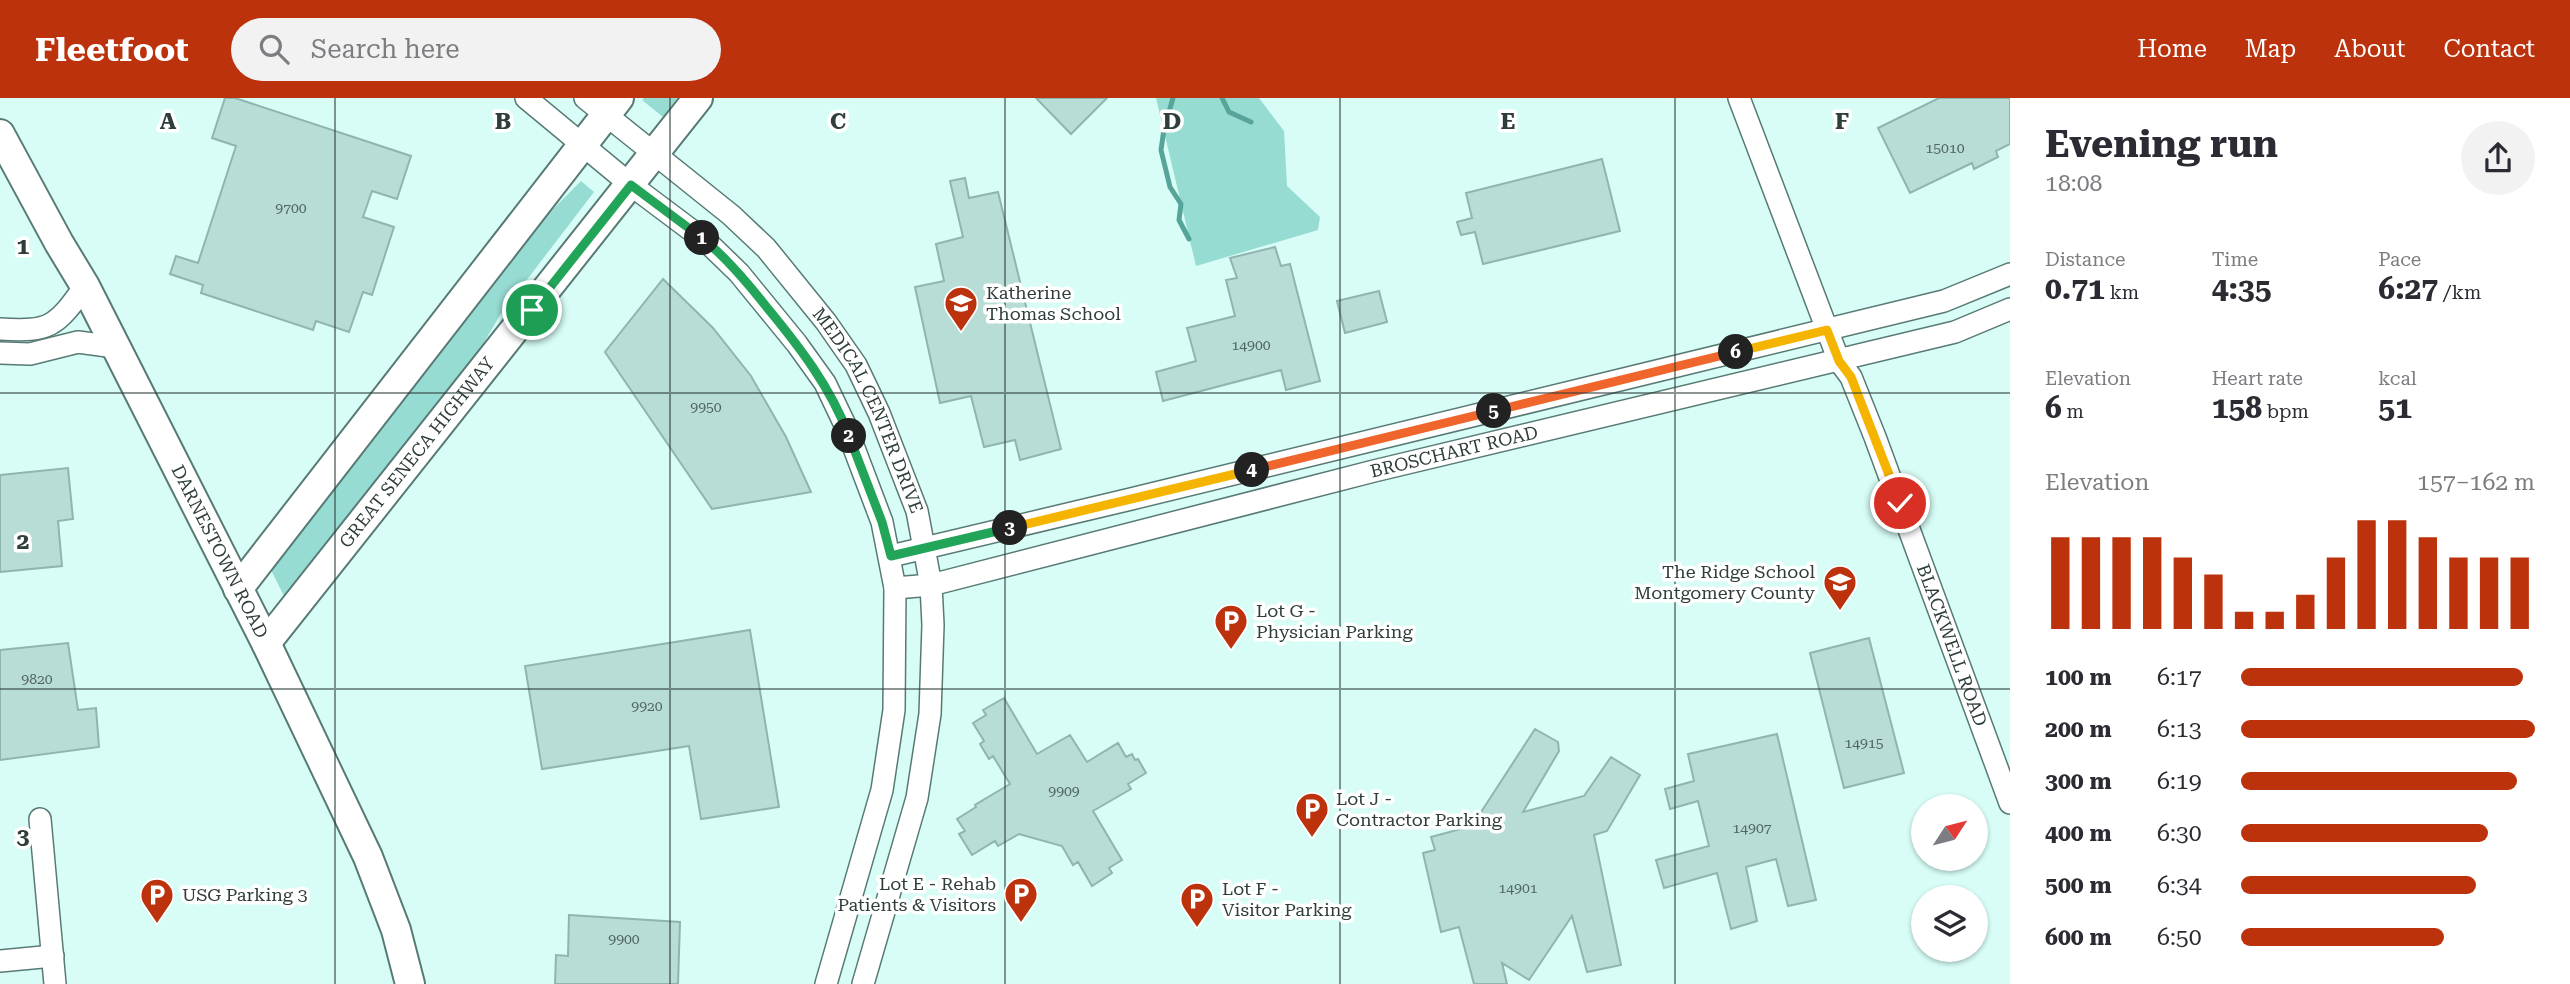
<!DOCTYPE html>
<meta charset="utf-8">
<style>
body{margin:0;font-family:"Roboto Serif",serif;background:#f2f2f3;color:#2b2b33;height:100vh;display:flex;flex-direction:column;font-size:26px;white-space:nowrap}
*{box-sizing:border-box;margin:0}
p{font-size:23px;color:#7c7c81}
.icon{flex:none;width:38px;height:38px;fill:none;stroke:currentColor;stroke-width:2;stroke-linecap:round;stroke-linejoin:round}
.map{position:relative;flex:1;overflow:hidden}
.panel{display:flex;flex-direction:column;background:#fff;width:560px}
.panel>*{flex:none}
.needle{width:46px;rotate:54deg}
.controls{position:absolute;left:1911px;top:696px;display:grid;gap:14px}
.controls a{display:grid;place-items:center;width:77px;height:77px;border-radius:50%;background:#fff;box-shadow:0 2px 5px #0004;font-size:35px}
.pin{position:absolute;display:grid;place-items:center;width:60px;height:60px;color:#fff;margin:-30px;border:4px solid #fff;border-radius:50%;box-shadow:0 2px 7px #0007}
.km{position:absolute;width:35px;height:35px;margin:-18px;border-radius:50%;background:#222;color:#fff;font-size:19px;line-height:35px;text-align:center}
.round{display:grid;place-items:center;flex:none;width:74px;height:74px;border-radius:37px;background:#f2f2f3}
.headline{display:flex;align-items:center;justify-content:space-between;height:119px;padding:0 35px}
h1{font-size:38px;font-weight:700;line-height:52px}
.metrics{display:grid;grid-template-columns:repeat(3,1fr);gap:10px;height:119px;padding:7px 35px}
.metrics div{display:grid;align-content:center}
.metrics b{font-size:30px;font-weight:700}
.metrics small{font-size:19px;font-weight:400}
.metrics p{font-size:19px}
.chart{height:196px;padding:14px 35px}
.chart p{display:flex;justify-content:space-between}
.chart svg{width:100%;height:126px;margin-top:7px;stroke:#bc320c;stroke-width:6}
ul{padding:0 35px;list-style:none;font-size:23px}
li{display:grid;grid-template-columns:112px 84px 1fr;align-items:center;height:52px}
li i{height:18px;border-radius:9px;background:#bc320c}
header{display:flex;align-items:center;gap:42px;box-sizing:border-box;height:98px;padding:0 35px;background:#bc320c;color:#fff}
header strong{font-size:33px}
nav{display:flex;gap:38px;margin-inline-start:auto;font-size:24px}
.search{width:490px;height:63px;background:#f2f2f3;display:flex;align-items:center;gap:18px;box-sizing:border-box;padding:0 24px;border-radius:38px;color:#7c7c81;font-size:26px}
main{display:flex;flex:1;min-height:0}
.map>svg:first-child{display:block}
.green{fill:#97dcd2}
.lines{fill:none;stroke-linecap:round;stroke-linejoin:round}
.stream{stroke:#56a49a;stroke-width:5}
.building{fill:#b8dcd6;stroke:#90b4af;stroke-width:2}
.minor-casing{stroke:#587a75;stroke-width:24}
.major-casing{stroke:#587a75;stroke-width:32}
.minor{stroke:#fff;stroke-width:21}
.major{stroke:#fff;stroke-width:28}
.split-1-casing{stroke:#fff;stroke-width:14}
.split-2-casing{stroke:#fff;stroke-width:14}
.split-3-casing{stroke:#fff;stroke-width:14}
.split-4-casing{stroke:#fff;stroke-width:14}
.split-5-casing{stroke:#fff;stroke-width:14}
.split-6-casing{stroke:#fff;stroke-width:14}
.split-7-casing{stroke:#fff;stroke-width:14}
.split-1{stroke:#22a559;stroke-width:9}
.split-2{stroke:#22a559;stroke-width:9}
.split-3{stroke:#22a559;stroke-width:9}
.split-4{stroke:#f5b400;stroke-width:9}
.split-5{stroke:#f0652b;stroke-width:9}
.split-6{stroke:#f0652b;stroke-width:9}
.split-7{stroke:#f5b400;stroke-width:9}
.grid{fill:none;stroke:#2f3e3c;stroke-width:2;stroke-opacity:0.55}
.labels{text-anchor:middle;stroke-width:7;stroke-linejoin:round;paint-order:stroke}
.number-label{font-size:14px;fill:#516662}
.poi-label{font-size:18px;fill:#2f3e3c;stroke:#fff;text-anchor:start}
.street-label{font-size:18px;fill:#2f3e3c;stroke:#fff}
.grid-label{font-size:23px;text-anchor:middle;font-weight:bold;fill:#2f3e3c;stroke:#fff;stroke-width:7;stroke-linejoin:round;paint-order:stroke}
</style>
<header>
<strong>Fleetfoot</strong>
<div class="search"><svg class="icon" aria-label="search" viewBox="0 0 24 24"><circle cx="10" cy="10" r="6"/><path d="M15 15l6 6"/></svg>Search here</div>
<nav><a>Home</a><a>Map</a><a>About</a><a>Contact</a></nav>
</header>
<main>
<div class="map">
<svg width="2010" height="886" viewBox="0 0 2010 886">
<rect width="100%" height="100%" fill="#d7fdf6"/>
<path class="green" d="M 644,0 L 677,0 L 663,19 L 642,2 Z
M 1156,0 L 1259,0 L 1284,33 L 1287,88 L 1320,119 L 1318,132 L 1196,168 Z
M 581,83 L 594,94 L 500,217 L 464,279 L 294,492 L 284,498 L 271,472 L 541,123 Z"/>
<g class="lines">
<path class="stream" d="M 1173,0 L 1164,31 L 1161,52 L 1170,89 L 1181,106 L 1179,122 L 1189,141
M 1222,0 L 1229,14 L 1251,24"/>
</g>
<path class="building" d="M 225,0 L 235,0 L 411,58 L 397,101 L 372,93 L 363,119 L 394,129 L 372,197 L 363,194 L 349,234 L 316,223 L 313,232 L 201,195 L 203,187 L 170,176 L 176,158 L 198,165 L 236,48 L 212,40 Z
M 1036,0 L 1107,0 L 1071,36 Z
M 1939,0 L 2010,0 L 2010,46 L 1996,53 L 1998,59 L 1974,71 L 1972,65 L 1910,95 L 1878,30 Z
M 1602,61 L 1620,133 L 1483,166 L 1475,134 L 1461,137 L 1457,124 L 1472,120 L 1466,95 Z
M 965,80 L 969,100 L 998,94 L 1061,351 L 1020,362 L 1015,342 L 984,349 L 971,298 L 940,305 L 915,189 L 944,183 L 936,146 L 963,139 L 950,83 Z
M 1275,149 L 1281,168 L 1290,166 L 1320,283 L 1286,292 L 1281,272 L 1163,303 L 1156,274 L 1196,263 L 1187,230 L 1235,218 L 1226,182 L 1237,180 L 1230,160 Z
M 663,181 L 713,230 L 751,278 L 786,339 L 811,394 L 712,411 L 605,254 Z
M 1379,193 L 1387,224 L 1345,235 L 1337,203 Z
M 68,370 L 73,421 L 58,423 L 62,468 L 0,474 L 0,377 Z
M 750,532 L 779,709 L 701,721 L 689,648 L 542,671 L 525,568 Z
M 1869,540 L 1904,675 L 1844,690 L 1810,555 Z
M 68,545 L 78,612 L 96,610 L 99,649 L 0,662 L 0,552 Z
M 1004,600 L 1037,656 L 1070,637 L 1087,664 L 1118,645 L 1126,659 L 1132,656 L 1135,662 L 1138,661 L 1146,675 L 1128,686 L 1131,691 L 1093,713 L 1122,762 L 1109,770 L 1112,775 L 1092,788 L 1078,764 L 1073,767 L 1062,748 L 1019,736 L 998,748 L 995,743 L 972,757 L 959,736 L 965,733 L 957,721 L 976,709 L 975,707 L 1010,686 L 993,658 L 989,661 L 980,646 L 984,643 L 973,625 L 986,617 L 983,612 Z
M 1535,631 L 1558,644 L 1559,653 L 1523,714 L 1584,698 L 1611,659 L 1640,677 L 1607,733 L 1594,737 L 1621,867 L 1587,874 L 1572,818 L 1529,882 L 1502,865 L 1507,886 L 1474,886 L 1459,829 L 1441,834 L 1423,755 L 1435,752 L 1431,739 L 1472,728 Z
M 1777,636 L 1816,802 L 1788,808 L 1776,761 L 1746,769 L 1757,823 L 1731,831 L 1717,775 L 1664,790 L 1656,762 L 1709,748 L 1698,703 L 1670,711 L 1665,691 L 1694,683 L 1688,656 Z
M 569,817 L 680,824 L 678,886 L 555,886 L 556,857 L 568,858 Z"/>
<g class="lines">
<defs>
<g id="minor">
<path d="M 526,0 L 631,87 L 707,144 L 739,175 L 797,246 L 825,285 L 846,329 L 882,424 L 895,490 L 894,612 L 882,692 L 826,886"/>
<path id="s1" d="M 585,0 L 731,117 L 766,150 L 826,224 L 856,267 L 879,315 L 917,413 L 931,487 L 933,527 L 930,616 L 917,700 L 863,886"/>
<path id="s2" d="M 1739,0 L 1839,263 L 1851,279 L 1875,339 L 2010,705"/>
<path d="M 0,231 C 50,234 56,229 85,188"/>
<path d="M 0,255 L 30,256 L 78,244 L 115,249"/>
<path d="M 891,458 L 1131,401 L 1944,203 L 2010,176"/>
<path id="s3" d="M 895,490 L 931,487 L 1374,373 L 1955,234 L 2010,211"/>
<path d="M 40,721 L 55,886"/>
<path d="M 0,863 L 53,858"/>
</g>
<g id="major">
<path id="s4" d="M 0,36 L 59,145 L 85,188 L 266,545 L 368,759 L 396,832 L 410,886"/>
<path d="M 238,491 L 619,0"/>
<path id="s5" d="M 266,545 L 698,0"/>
</g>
</defs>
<use href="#minor" class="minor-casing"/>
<use href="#major" class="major-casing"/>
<use href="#minor" class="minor"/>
<use href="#major" class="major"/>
</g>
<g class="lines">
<defs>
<path id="split-1" d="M 532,212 L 631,87 L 702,140"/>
<path id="split-2" d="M 702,140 C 726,159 746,183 765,207 C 799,248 830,288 849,338"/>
<path id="split-3" d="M 849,338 L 882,424 L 891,458 L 1010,430"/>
<path id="split-4" d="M 1010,430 L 1252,372"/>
<path id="split-5" d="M 1252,372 L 1494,313"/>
<path id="split-6" d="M 1494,313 L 1736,254"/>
<path id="split-7" d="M 1736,254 L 1827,232 L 1839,263 L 1851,279 L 1900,405"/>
</defs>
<use href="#split-1" class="split-1-casing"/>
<use href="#split-2" class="split-2-casing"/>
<use href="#split-3" class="split-3-casing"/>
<use href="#split-4" class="split-4-casing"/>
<use href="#split-5" class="split-5-casing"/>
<use href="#split-6" class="split-6-casing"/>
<use href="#split-7" class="split-7-casing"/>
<use href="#split-1" class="split-1"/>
<use href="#split-2" class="split-2"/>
<use href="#split-3" class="split-3"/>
<use href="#split-4" class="split-4"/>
<use href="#split-5" class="split-5"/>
<use href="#split-6" class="split-6"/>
<use href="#split-7" class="split-7"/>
</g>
<path class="grid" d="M 335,0 L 335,886M 670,0 L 670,886M 1005,0 L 1005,886M 1340,0 L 1340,886M 1675,0 L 1675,886M 0,295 L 2010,295M 0,591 L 2010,591"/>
<defs>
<symbol id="school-pin" viewBox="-11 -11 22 30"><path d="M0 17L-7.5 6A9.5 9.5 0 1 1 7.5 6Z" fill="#bc320c" stroke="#fff"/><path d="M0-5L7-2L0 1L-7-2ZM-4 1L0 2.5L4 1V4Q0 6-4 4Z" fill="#fff"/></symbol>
<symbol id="parking-pin" viewBox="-11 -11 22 30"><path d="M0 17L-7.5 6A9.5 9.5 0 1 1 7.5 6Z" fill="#bc320c" stroke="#fff"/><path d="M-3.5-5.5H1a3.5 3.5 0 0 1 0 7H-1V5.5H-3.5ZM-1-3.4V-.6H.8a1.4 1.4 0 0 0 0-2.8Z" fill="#fff"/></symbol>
</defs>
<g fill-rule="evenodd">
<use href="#school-pin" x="942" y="186" width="38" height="52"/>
<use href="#school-pin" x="1821" y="465" width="38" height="52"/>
<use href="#parking-pin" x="1212" y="504" width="38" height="52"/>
<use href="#parking-pin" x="1293" y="692" width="38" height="52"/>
<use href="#parking-pin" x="1002" y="777" width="38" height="52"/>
<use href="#parking-pin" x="138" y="778" width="38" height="52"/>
<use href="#parking-pin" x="1178" y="782" width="38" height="52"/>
</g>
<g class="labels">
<g class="number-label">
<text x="1945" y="55">15010</text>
<text x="291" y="115">9700</text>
<text x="1251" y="252">14900</text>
<text x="706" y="314">9950</text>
<text x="37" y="586">9820</text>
<text x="647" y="613">9920</text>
<text x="1864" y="650">14915</text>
<text x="1064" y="698">9909</text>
<text x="1752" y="735">14907</text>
<text x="1518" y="795">14901</text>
<text x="624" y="846">9900</text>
</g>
<g class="poi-label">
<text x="986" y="201">Katherine<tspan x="986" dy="21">Thomas School</tspan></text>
<text x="1815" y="480" text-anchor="end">The Ridge School<tspan x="1815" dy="21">Montgomery County</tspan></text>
<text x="1256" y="519">Lot G -<tspan x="1256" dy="21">Physician Parking</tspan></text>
<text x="1336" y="707">Lot J -<tspan x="1336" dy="21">Contractor Parking</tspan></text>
<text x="996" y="792" text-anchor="end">Lot E - Rehab<tspan x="996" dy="21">Patients &amp; Visitors</tspan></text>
<text x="1222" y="797">Lot F -<tspan x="1222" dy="21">Visitor Parking</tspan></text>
<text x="182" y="803">USG Parking 3</text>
</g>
<g class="street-label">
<text dy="6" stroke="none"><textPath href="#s1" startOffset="429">MEDICAL CENTER DRIVE</textPath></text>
<text dy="6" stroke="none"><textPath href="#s5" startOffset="243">GREAT SENECA HIGHWAY</textPath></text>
<text dy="6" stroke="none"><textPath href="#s3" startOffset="576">BROSCHART ROAD</textPath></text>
<text dy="6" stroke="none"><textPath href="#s4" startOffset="472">DARNESTOWN ROAD</textPath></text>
<text dy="6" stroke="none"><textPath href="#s2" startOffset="588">BLACKWELL ROAD</textPath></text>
</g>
</g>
<g class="grid-label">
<text x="168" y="31">A</text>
<text x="503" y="31">B</text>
<text x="838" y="31">C</text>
<text x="1172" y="31">D</text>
<text x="1508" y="31">E</text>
<text x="1842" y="31">F</text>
<text x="23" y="156">1</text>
<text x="23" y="451">2</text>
<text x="23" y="746">3</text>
</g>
</svg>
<div class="controls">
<a><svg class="needle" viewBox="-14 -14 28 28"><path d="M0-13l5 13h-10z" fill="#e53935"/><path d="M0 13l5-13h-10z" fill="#7c7c81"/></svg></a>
<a><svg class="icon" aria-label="layers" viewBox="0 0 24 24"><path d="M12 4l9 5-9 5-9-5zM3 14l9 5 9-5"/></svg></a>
</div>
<div class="pin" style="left:532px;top:212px;background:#1e9e55"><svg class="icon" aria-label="arrive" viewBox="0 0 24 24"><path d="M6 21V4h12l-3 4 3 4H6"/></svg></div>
<div class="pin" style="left:1900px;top:405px;background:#d93025"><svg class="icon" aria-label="check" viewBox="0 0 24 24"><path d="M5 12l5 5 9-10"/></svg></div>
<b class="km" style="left:702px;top:140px">1</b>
<b class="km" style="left:849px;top:338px">2</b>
<b class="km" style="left:1010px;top:430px">3</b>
<b class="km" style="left:1252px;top:372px">4</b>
<b class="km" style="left:1494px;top:313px">5</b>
<b class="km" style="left:1736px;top:254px">6</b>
</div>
<section class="panel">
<div class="headline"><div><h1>Evening run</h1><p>18:08</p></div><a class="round"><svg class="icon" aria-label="share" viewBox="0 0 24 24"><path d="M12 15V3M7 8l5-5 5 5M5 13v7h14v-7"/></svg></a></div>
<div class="metrics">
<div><p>Distance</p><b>0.71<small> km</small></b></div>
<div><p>Time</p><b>4:35</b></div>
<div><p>Pace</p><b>6:27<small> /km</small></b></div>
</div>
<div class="metrics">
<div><p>Elevation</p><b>6<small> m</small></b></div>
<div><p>Heart rate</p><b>158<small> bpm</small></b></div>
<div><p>kcal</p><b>51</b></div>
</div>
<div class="chart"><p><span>Elevation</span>157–162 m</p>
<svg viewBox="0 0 160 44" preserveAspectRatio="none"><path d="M5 44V12M15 44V12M25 44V12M35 44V12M45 44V19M55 44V25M65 44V38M75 44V38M85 44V32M95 44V19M105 44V6M115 44V6M125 44V12M135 44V19M145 44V19M155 44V19"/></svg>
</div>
<ul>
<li><b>100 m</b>6:17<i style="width:96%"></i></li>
<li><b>200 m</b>6:13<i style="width:100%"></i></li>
<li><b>300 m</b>6:19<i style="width:94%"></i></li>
<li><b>400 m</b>6:30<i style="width:84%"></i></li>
<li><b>500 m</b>6:34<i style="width:80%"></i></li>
<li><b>600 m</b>6:50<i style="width:69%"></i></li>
</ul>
</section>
</main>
